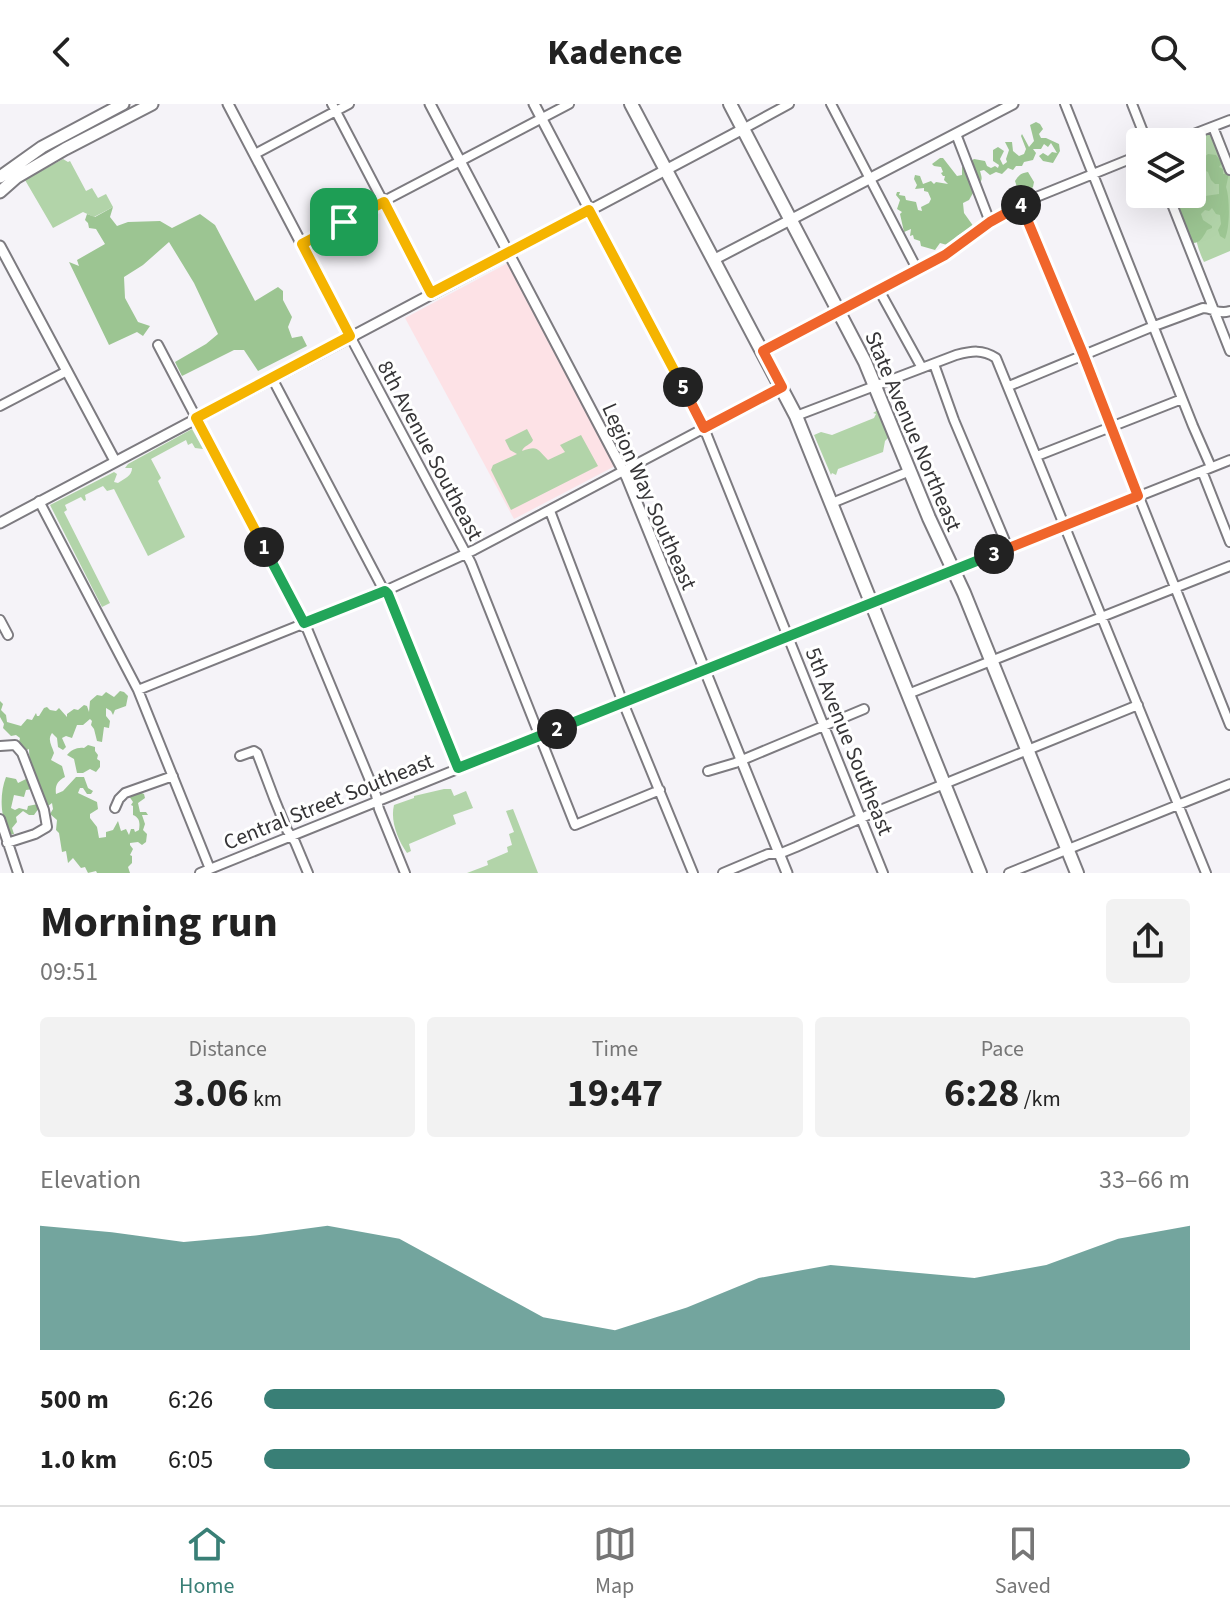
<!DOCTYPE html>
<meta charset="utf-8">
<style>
body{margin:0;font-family:"Source Sans 3",sans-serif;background:#f2f2f2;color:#222;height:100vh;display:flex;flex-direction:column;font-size:30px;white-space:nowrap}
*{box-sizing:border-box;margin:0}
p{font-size:26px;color:#767676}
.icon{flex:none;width:44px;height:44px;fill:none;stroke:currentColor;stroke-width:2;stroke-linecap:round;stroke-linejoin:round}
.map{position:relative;height:769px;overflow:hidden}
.sheet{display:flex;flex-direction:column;background:#fff;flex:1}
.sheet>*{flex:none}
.buttons{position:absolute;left:1126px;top:24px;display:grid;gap:16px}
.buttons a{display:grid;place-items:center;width:80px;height:80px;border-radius:8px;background:#fff;box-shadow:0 8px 32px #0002;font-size:40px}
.pin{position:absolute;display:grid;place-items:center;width:68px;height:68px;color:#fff;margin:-34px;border-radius:16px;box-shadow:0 4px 12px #0006}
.km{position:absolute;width:40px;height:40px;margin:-20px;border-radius:50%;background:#222;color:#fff;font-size:22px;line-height:40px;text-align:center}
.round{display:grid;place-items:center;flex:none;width:84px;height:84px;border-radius:8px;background:#f2f2f2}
.head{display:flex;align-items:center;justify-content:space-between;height:136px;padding:0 40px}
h1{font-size:44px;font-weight:700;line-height:60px}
.figures{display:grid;grid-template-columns:repeat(3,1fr);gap:12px;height:136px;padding:8px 40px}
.figures div{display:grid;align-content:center;border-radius:8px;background:#f2f2f2;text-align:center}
.figures b{font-size:40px;font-weight:700}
.figures small{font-size:22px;font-weight:400}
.figures p{font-size:22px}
.chart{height:224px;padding:16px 40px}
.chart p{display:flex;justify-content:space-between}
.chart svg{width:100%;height:144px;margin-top:8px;fill:#397f76;opacity:.7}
ul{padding:0 40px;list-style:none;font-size:26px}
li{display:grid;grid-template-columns:128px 96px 1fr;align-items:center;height:60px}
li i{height:20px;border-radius:10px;background:#397f76}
header{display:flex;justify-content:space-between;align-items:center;height:104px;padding:0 40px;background:#fff;font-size:36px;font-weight:700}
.menu{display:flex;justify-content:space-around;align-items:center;height:112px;border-top:2px solid #e0e0e0;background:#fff;font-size:22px;color:#767676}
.menu a{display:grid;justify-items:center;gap:4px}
.menu .active{color:#397f76}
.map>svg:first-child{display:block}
.education{fill:#fde2e6}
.green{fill:#b2d4a9}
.forest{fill:#9cc592}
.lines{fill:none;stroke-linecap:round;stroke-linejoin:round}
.minor-casing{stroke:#7d7b80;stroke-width:12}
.tertiary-casing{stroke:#7d7b80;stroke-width:13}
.secondary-casing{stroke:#7d7b80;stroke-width:15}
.primary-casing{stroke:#7d7b80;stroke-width:16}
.minor{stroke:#fff;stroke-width:8}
.tertiary{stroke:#fff;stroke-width:9}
.secondary{stroke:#fff;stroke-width:11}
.primary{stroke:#fff;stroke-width:12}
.split-1-casing{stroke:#fff;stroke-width:16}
.split-2-casing{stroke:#fff;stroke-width:16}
.split-3-casing{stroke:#fff;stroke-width:16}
.split-4-casing{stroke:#fff;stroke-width:16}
.split-5-casing{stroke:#fff;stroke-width:16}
.split-6-casing{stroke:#fff;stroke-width:16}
.split-1{stroke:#f5b400;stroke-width:10}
.split-2{stroke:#22a559;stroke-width:10}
.split-3{stroke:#22a559;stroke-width:10}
.split-4{stroke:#f0652b;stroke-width:10}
.split-5{stroke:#f0652b;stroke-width:10}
.split-6{stroke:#f5b400;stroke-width:10}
.labels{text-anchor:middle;stroke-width:6;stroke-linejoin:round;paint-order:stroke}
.street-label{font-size:22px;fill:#363537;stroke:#fff}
</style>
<header><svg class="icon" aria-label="back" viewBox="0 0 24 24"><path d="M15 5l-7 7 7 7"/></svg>Kadence<svg class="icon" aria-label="search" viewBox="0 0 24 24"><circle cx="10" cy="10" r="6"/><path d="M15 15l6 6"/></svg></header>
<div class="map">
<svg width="1230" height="769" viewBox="0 0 1230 769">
<rect width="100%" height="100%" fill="#f5f3f8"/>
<path class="education" d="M 508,159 L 615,362 L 514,415 L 405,214 Z"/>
<path class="green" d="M 1212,25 L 1230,70 L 1230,147 L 1204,158 C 1187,124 1192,75 1192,38 L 1179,38 Z
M 63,55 L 68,58 L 70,57 L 86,87 L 92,84 L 98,94 L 106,90 L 113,103 L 94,113 L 83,108 L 53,124 L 25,76 Z
M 878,306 L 889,333 L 885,337 L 883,348 L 838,365 L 836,371 L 832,369 L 831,371 L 814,331 L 821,328 L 832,331 L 874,314 L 876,310 L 873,309 Z
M 192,325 L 203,345 L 195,344 L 192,339 L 188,341 L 186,336 L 151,355 L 161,374 L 158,377 L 185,433 L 148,452 L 114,385 L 107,387 L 103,382 L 85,391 L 86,396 L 84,397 L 81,393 L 65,401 L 67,406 L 64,408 L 110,499 L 102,503 L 50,401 L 114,368 L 117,370 L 114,378 L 118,379 C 124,375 132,372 132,364 L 125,364 L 128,360 Z
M 527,325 L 533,336 C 531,341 524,341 522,347 C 538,341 537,345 548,356 L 565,348 L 560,341 L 581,331 L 598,362 L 511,406 L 491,366 L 493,361 L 517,350 L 510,346 L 505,336 Z
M 444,685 L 451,685 L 454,692 L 466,687 L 473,704 L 453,711 L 456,720 L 409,740 L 411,747 L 407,749 C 398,736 390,717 394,701 L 414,694 L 414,692 Z
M 513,705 L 538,769 L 467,769 L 488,761 L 487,757 L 508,748 L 507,743 L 512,741 L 509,730 L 514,728 L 506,707 Z"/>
<path class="forest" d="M 1036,18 L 1040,20 L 1043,25 L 1039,30 L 1041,34 L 1046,34 L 1059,40 L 1060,47 L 1053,59 L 1043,57 L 1039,52 L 1043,49 L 1048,52 L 1052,48 L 1057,49 L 1051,39 L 1048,43 L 1044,40 L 1041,45 L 1033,45 L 1036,49 L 1033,56 L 1024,58 L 1022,62 L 1016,62 L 1013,66 L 1008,64 L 1002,70 L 996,68 L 990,71 L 984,66 L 980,67 C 982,74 983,76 978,81 L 972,79 L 973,89 L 969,96 L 963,99 L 964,109 L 974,123 C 970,126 966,126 962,129 C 956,132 953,137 947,141 L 940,139 L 935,146 L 921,142 L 920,137 L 914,135 L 913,131 L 910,132 L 911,125 L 904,128 L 900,110 L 902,108 L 897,105 L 900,96 L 896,91 L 897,88 L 900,88 L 899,91 L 905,92 L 906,96 L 916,98 L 918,106 L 922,107 L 921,103 L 929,99 L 931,95 L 928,88 L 924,87 L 924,84 L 915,85 L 917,81 L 914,75 L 915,71 L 920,72 L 923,80 L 931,77 L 934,80 L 936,78 L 948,80 L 944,76 L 945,72 L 943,72 L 941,69 L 943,68 L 941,63 L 934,62 L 932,60 L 940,54 L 943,54 L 957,72 L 962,71 L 962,63 L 974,55 L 985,57 L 987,62 L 991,64 L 995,62 L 998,64 L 999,61 L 993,57 L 993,46 L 998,43 L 1004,47 L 1000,55 L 1003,61 L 1007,58 L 1006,55 L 1009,46 L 1005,38 L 1012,38 L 1013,47 L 1019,52 L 1024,50 L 1026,45 L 1021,32 L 1022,30 L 1029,43 L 1034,37 L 1030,21 Z
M 1192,46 L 1195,46 L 1198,51 L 1202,50 L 1204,53 L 1208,50 L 1216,51 L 1222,59 L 1219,63 L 1223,65 L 1223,70 L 1229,69 L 1226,83 C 1230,95 1230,123 1225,135 L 1220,132 L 1218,126 L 1221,120 L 1220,111 L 1216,110 L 1212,104 L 1209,107 L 1205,106 L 1201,110 L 1203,116 L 1212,122 L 1212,124 L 1207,126 C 1203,133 1200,140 1191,139 L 1181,118 L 1181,110 L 1176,106 L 1177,97 L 1172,95 L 1173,90 L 1192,90 L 1192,87 L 1205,92 L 1219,90 L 1219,80 L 1215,80 L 1211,76 L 1208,68 L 1201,65 L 1194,65 L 1192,69 Z
M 1028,68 L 1034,78 L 1033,83 L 1030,86 L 1024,85 L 1023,87 L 1027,94 L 1019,99 L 1011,96 L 1010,93 L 1013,86 L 1017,83 L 1015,77 C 1019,71 1021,69 1028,68 Z
M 113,103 L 110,113 L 117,122 L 128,118 L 160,117 L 172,124 L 200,110 L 215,121 L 255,197 L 278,183 L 283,187 L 283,196 L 292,213 L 288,223 L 292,234 L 302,232 L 307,242 L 258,267 L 244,246 L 234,246 L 182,272 L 175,258 L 206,240 L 218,230 L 194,179 L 169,138 L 143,161 L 124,173 L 125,194 L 138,218 L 150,222 L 143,232 L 137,228 L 109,241 L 69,158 L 79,162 L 77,156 L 105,140 L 96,125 L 89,124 L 88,119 L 85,116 L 87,110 L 95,113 Z
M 120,587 L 124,588 L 128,592 L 126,602 L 115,606 L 113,611 L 111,607 L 106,604 L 106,612 L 110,617 L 109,624 L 104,623 L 102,638 L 97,637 L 94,625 L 91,621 L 92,617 L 90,615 L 83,621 L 77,621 L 72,634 L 66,632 L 62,634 L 66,643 L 63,646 L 58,643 L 57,634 L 52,629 C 47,636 52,642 54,649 L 51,656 L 62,662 L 65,673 C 57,677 55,682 56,690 L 63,687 L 76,673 L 84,673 L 88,684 L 93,687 L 91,690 L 87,690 L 83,684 L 80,684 L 78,689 L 97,698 L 98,705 L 90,710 L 90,714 L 97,723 L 99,734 L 106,733 L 106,728 L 113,726 L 118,717 L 121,727 L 126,725 L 129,731 L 131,725 L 134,725 L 135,728 L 139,726 C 140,719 140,714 133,711 L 133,702 L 131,701 L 133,698 L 129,692 L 131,690 L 136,690 L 137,687 L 144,690 L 145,694 L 138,699 L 140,708 L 146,708 L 148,711 L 142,711 L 145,720 L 143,726 L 147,730 L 146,738 L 142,741 L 138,738 L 130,739 L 130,741 L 133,745 L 130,751 L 132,752 L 132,759 L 128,763 L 130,769 L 97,769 L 96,767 L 88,769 L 85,763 L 81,764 L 73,754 L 68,759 L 66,747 L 62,748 L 59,729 L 56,726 L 57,716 L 50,710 L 53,705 L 52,699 L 48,702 C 40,683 29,665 29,645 L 27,646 L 19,638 L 20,634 L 16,631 L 11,632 L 3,624 L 4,620 L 0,613 L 0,597 L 3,600 L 1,606 L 6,611 L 7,618 L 21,622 L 27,615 L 32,616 L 36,609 L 37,612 L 39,612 L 44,604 L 47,603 L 50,606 L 56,607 L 59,604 L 67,613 L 67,610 L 74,605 L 78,606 L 84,601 L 87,602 L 89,608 L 90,597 L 97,591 L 102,592 L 106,588 L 114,593 Z
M 88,641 L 95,643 L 95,647 L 98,651 L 97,655 L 100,657 L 100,663 L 96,668 L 90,665 L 83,669 L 77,669 L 74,655 L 67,651 C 71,646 77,643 84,644 Z
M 6,673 L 16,675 L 18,679 L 28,674 L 33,685 L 26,686 L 24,693 L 14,691 L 11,704 L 15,706 L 19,704 L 27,706 L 28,702 L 38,700 L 39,704 L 34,711 L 29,711 L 23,707 L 16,713 L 17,718 L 12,724 L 14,730 L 9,731 L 7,729 L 7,723 C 0,710 0,688 6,673 Z"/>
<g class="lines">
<defs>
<path id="minor" d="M 332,0 L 431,189
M 831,0 L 917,165
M 1065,0 L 1193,322 L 1211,363
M 1132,0 L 1147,38
M 1213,23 L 1230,66
M 743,25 L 789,0
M 956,30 L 990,118
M 1173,38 L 1230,16
M 255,50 L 349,0
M 1168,90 L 1230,247
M 1022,100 L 1230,621
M 302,140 L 569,0
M 879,186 L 922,264
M 350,232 L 471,459 L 575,721 L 660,686
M 158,241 L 308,527 L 376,691 L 379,705 L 405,769
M 763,247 L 945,151 L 990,118 L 1029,96 L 1140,51
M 934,260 L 954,316 L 1008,444
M 272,274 L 382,483 L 390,494 L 458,664
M 1009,282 L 1149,224 L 1203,204 C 1213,204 1219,211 1230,207
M 0,302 L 67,267
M 796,312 L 956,251 C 972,247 982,245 996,254 L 1206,769
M 704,324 L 883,769
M 1037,352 L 1182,295
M 1202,367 L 1230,438
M 39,397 L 138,586 L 210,765
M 832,399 L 910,367
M 550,407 L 620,591 L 693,769
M 953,466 L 1230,356
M 0,516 L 8,531
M 138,586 L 385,487 L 474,446 L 782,283
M 908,590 L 1230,462
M 0,642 L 15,641 L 22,649 L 44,706 L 47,723 L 35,730 L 7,739
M 240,652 L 254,647 L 257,649 L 274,694 L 287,726 L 295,738 L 308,769
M 708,667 L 735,659 L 864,605
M 115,704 L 119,695 L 125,689 L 173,672
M 0,715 L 18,769
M 200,769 L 705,565
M 723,769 L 768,750 L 779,750 L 796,743 L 868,711 L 1138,601
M 1009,769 L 1230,680"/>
<path id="tertiary" d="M 228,0 L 350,232
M 430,0 L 627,374 L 787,769
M 534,0 L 704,324
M 0,142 L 115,357
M 715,155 L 1013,0
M 0,419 L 743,25
M 705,565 L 953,466"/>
<path id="secondary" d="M 0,73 L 42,43 L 123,0
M 0,88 L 17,73 L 65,45 L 152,0"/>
<path id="primary" d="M 631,0 L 796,312 L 980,769
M 730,0 L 865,258 L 929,414 L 964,489 L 1077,769"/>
</defs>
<use href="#minor" class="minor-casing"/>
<use href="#tertiary" class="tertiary-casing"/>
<use href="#secondary" class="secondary-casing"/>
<use href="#primary" class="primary-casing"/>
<use href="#minor" class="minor"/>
<use href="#tertiary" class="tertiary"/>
<use href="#secondary" class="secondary"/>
<use href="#primary" class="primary"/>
</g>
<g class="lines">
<defs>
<path id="split-1" d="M 264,443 L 196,314 L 350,232 L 302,140 L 344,118"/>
<path id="split-2" d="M 264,443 L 304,519 L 385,487 L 388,490 L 458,664 L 557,625"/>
<path id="split-3" d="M 557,625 L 994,450"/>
<path id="split-4" d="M 994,450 L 1138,392 L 1083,250 L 1021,101"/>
<path id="split-5" d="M 683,283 L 704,324 L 782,283 L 763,247 L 945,151 L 990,118 L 1021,101"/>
<path id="split-6" d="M 344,118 L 384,98 L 431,189 L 589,106 L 683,283"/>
</defs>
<use href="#split-1" class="split-1-casing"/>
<use href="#split-2" class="split-2-casing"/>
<use href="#split-3" class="split-3-casing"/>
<use href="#split-4" class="split-4-casing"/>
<use href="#split-5" class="split-5-casing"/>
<use href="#split-6" class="split-6-casing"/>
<use href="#split-1" class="split-1"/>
<use href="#split-2" class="split-2"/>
<use href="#split-3" class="split-3"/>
<use href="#split-4" class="split-4"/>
<use href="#split-5" class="split-5"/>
<use href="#split-6" class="split-6"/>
</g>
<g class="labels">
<g class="street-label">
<text transform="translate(914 327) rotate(67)" y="8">State Avenue Northeast</text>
<text transform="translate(431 346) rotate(62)" y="8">8th Avenue Southeast</text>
<text transform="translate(650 392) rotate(66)" y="8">Legion Way Southeast</text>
<text transform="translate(850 637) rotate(68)" y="8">5th Avenue Southeast</text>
<text transform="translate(328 697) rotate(-22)" y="8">Central Street Southeast</text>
</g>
</g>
</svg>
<div class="buttons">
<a><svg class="icon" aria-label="layers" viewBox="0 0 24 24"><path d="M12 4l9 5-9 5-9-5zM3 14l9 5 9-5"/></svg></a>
</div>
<div class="pin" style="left:344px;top:118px;background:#1e9e55"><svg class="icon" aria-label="arrive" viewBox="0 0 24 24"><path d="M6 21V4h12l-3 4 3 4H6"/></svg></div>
<b class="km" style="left:264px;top:443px">1</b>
<b class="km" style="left:557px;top:625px">2</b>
<b class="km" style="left:994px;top:450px">3</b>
<b class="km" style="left:1021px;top:101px">4</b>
<b class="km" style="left:683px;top:283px">5</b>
</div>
<section class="sheet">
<div class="head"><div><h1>Morning run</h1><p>09:51</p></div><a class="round"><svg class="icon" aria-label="share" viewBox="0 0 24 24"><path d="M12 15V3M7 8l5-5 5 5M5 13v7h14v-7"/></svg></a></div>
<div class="figures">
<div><p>Distance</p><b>3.06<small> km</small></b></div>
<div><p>Time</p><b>19:47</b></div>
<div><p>Pace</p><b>6:28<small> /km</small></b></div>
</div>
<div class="chart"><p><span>Elevation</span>33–66 m</p>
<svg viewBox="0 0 160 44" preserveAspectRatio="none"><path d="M0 44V6L10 8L20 11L30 9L40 6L50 10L60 22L70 34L80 38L90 31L100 22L110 18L120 20L130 22L140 18L150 10L160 6V44z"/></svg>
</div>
<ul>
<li><b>500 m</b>6:26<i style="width:80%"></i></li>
<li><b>1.0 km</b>6:05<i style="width:100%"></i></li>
</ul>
</section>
<nav class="menu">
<a class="active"><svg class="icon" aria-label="home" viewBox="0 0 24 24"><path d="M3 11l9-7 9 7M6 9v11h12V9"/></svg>Home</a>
<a><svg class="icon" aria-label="map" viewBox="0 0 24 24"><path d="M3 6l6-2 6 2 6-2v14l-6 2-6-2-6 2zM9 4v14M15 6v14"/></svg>Map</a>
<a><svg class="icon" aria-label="saved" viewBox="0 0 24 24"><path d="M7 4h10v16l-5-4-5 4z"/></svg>Saved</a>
</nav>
